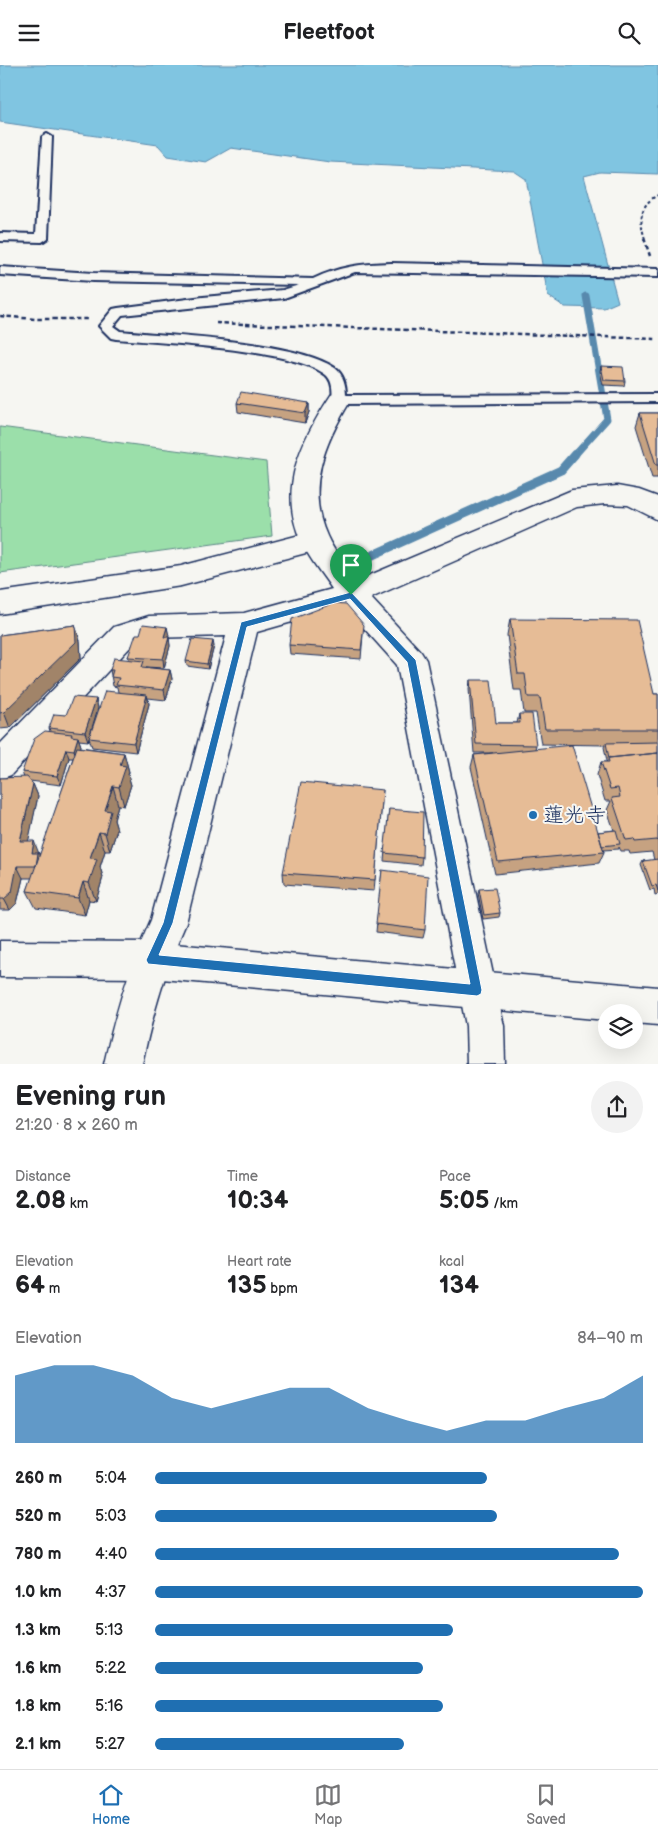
<!DOCTYPE html>
<meta charset="utf-8">
<style>
body{margin:0;font-family:"Balsamiq Sans","Klee One",sans-serif;background:#f2f2f2;color:#202124;height:100vh;display:flex;flex-direction:column;font-size:19px;white-space:nowrap}
*{box-sizing:border-box;margin:0}
p{font-size:16px;color:#757577}
.icon{flex:none;width:28px;height:28px;fill:none;stroke:currentColor;stroke-width:2;stroke-linecap:round;stroke-linejoin:round}
.map{position:relative;height:999px;overflow:hidden}
.side{display:flex;flex-direction:column;background:#fff;flex:1}
.side>*{flex:none}
.tools{position:absolute;left:598px;top:939px;display:grid;gap:10px}
.tools a{display:grid;place-items:center;width:45px;height:45px;border-radius:50%;background:#fff;box-shadow:0 5px 20px #0002;font-size:25px}
.pin{position:absolute;display:grid;place-items:center;width:42px;height:42px;color:#fff;margin:-51px -21px;border-radius:50% 50% 50% 0;rotate:-45deg;box-shadow:0 0 5px #0007}
.pin .icon{rotate:45deg}
.round{display:grid;place-items:center;flex:none;width:52px;height:52px;border-radius:26px;background:#f2f2f2}
.summary{display:flex;align-items:center;justify-content:space-between;height:85px;padding:0 15px}
h1{font-size:28px;font-weight:600;line-height:38px}
.stats{display:grid;grid-template-columns:repeat(3,1fr);gap:8px;height:85px;padding:5px 15px}
.stats div{display:grid;align-content:center}
.stats b{font-size:25px;font-weight:600}
.stats small{font-size:14px;font-weight:400}
.stats p{font-size:14px}
.chart{height:140px;padding:10px 15px}
.chart p{display:flex;justify-content:space-between}
.chart svg{width:100%;height:90px;margin-top:5px;fill:#1f6fb2;opacity:.7}
ul{padding:0 15px;list-style:none;font-size:16px}
li{display:grid;grid-template-columns:80px 60px 1fr;align-items:center;height:38px}
li i{height:12px;border-radius:6px;background:#1f6fb2}
header{display:flex;justify-content:space-between;align-items:center;height:65px;padding:0 15px;background:#fff;font-size:22px;font-weight:600}
.tabs{display:flex;justify-content:space-around;align-items:center;height:70px;border-top:1px solid #e0e0e0;background:#fff;font-size:14px;color:#757577}
.tabs a{display:grid;justify-items:center;gap:2px}
.tabs .current{color:#1f6fb2}
.map>svg:first-child{display:block}
.green{fill:#9bdfaa;stroke:#5b8784}
.water{fill:#80c5e1;stroke:#5889ad}
.lines{fill:none;stroke-linecap:round;stroke-linejoin:round}
.stream-far1{stroke:#5889ad;stroke-width:7}
.stream{stroke:#5889ad;stroke-width:9}
.lane-casing{stroke:#1b2f5e;stroke-width:4}
.street-casing{stroke:#1b2f5e;stroke-width:3}
.secondary-casing{stroke:#1b2f5e;stroke-width:3}
.path-far1{stroke:#1b2f5e;stroke-width:2;stroke-dasharray:3 2.5;stroke-linecap:butt}
.path{stroke:#1b2f5e;stroke-width:2.5;stroke-dasharray:4.5 3;stroke-linecap:butt}
.lane{fill:#f6f6f2;fill-rule:evenodd}
.street{fill:#f6f6f2;fill-rule:evenodd}
.secondary{fill:#f6f6f2;fill-rule:evenodd}
.wall{fill:#c6a281;stroke:#1b2f5e;fill-rule:evenodd}
.shaded-wall{fill:#a18469;stroke:#1b2f5e}
.building{fill:#e6bc96;stroke:#1b2f5e}
.route{fill:#1f6fb2;stroke:#fff;fill-rule:evenodd}
.poi-dot{fill:#1f6fb2;stroke:#f6f6f2;stroke-width:2}
.labels{text-anchor:middle;stroke-width:4;stroke-linejoin:round;paint-order:stroke}
.near-poi-label{font-size:21px;fill:#1b2f5e;stroke:#f6f6f2;text-anchor:start}
</style>
<header><svg class="icon" aria-label="menu" viewBox="0 0 24 24"><path d="M4 6h16M4 12h16M4 18h16"/></svg>Fleetfoot<svg class="icon" aria-label="search" viewBox="0 0 24 24"><circle cx="10" cy="10" r="6"/><path d="M15 15l6 6"/></svg></header>
<div class="map">
<svg width="658" height="999" viewBox="0 0 658 999">
<rect width="100%" height="100%" fill="#f6f6f2"/>
<filter id="ink" filterUnits="userSpaceOnUse"><feTurbulence type="fractalNoise" baseFrequency=".02" numOctaves="2"/><feDisplacementMap in="SourceGraphic" scale="10" xChannelSelector="R" yChannelSelector="G"/><feConvolveMatrix kernelMatrix="1 2 1 2 8 2 1 2 1" color-interpolation-filters="sRGB"/></filter>
<g filter="url(#ink)">
<path class="green" d="M 0,362 L 266,397 L 272,471 L 0,508 Z"/>
<path class="water" d="M 0,0 L 658,0 L 658,109 L 600,107 L 584,111 L 618,237 L 604,243 L 565,242 L 548,231 L 526,114 L 514,106 L 330,97 L 231,83 L 206,97 L 168,91 L 158,80 L 0,57 Z"/>
<g class="lines">
<path class="stream-far1" d="M 574,391 L 607,354 L 586,231"/>
<path class="stream" d="M 353,499 L 561,405 L 575,389"/>
<defs>
<path id="lane" d="M 47,69 L 52,72 L 48,173 L 42,177 L 0,176 L 0,168 L 36,169 L 42,72 Z
M 391,198 L 658,204 L 658,212 L 355,207 L 284,233 L 122,250 L 113,261 L 120,266 C 170,271 296,276 335,303 C 343,309 346,320 346,330 L 658,329 L 658,337 L 339,339 L 332,335 C 333,327 333,316 326,310 C 294,284 161,278 116,274 L 111,273 L 99,261 L 113,244 L 118,243 L 203,232 L 283,225 L 299,220 L 93,216 L 0,210 L 0,202 L 93,208 L 313,214 C 341,201 360,199 391,198 Z"/>
<path id="street" d="M 339,327 L 347,330 L 351,335 C 325,377 305,423 327,471 C 334,487 347,502 356,516 L 572,425 L 617,421 L 639,425 L 658,432 L 658,455 L 628,440 L 605,439 L 577,442 L 371,533 L 421,587 L 426,595 L 504,961 L 505,999 L 467,999 L 466,961 L 397,600 L 345,542 L 257,567 L 186,858 C 165,906 153,948 142,999 L 104,999 C 115,949 129,902 151,855 L 226,571 L 149,573 L 134,578 L 11,710 L 0,714 L 0,679 L 114,562 L 149,551 L 244,548 L 332,524 C 322,509 309,493 301,476 C 277,423 302,374 331,330 Z"/>
<path id="secondary" d="M 315,466 L 325,469 L 328,476 L 325,483 L 181,521 L 0,549 L 0,527 L 181,501 Z
M 0,876 L 151,877 L 658,922 L 658,960 L 634,958 L 634,948 L 606,948 L 606,955 L 151,913 L 0,912 Z"/>
</defs>
<use href="#lane" class="lane-casing"/>
<use href="#street" class="street-casing"/>
<use href="#secondary" class="secondary-casing"/>
<path class="path-far1" d="M 645,174 C 639,155 639,140 658,130"/>
<path class="path" d="M 644,173 L 650,191
M 0,251 L 35,254 L 88,254
M 216,258 L 658,274"/>
<use href="#lane" class="lane"/>
<use href="#street" class="street"/>
<use href="#secondary" class="secondary"/>
</g>
<path class="wall" d="M 601,301 L 625,316 L 624,321 L 603,320 L 600,306 Z
M 237,338 L 309,338 L 309,347 L 305,358 L 238,347 Z
M 640,348 L 658,348 L 658,413 L 652,413 L 636,361 Z
M 510,554 L 654,629 L 658,629 L 658,829 L 655,830 L 654,824 L 650,825 L 641,800 L 643,796 L 654,795 L 652,787 L 630,789 L 629,786 L 621,786 L 619,782 L 619,784 L 603,785 L 604,787 L 599,798 L 495,809 L 471,702 L 474,690 L 493,688 L 474,688 L 469,624 L 470,615 L 496,658 L 517,658 L 519,649 L 536,680 L 535,684 L 598,767 L 614,765 L 607,745 L 611,736 L 605,736 L 597,710 L 601,697 L 606,697 L 607,696 L 604,682 L 605,680 L 541,679 L 536,648 L 524,648 L 521,625 L 514,625 L 507,570 Z
M 75,560 L 80,576 L 81,593 L 10,663 L 0,664 L 0,570 Z
M 167,562 L 170,581 L 164,603 L 146,602 L 170,605 L 172,614 L 166,635 L 148,633 L 149,639 L 136,687 L 92,682 L 89,673 L 118,627 L 117,622 L 113,621 L 110,605 L 129,594 L 128,592 L 140,569 Z
M 363,569 L 361,594 L 290,589 L 289,580 Z
M 214,581 L 208,604 L 187,601 L 186,596 Z
M 96,634 L 98,643 L 88,676 L 79,675 L 81,681 L 80,682 L 124,688 L 129,707 L 128,710 L 131,720 L 124,741 L 118,740 L 114,755 L 117,765 L 110,786 L 105,786 L 100,802 L 103,812 L 96,836 L 89,835 L 85,850 L 36,843 L 27,826 L 32,813 L 23,813 L 17,838 L 10,845 L 0,845 L 0,713 L 24,713 L 22,707 L 50,666 L 49,663 L 66,650 ZM 69,693 L 73,693 L 40,791 L 39,788 L 28,776 L 38,731 L 33,719 L 30,716 L 61,720 Z
M 383,725 L 374,826 L 284,819 L 283,808 Z
M 389,744 L 422,792 L 421,800 L 384,796 Z
M 382,805 L 425,865 L 423,873 L 376,867 Z
M 479,824 L 500,848 L 499,852 L 483,854 L 478,828 Z"/>
<path class="shaded-wall" d="M 309,338 L 309,347 L 305,358 L 305,348 Z
M 75,560 L 80,576 L 81,593 L 10,663 L 4,647 Z
M 167,562 L 169,571 L 166,581 L 164,572 Z
M 169,572 L 170,581 L 164,603 L 163,594 Z
M 213,576 L 214,581 L 208,604 L 207,599 Z
M 170,605 L 172,614 L 166,635 L 164,625 Z
M 147,630 L 149,639 L 136,687 L 134,678 Z
M 96,634 L 98,643 L 88,676 L 85,667 Z
M 78,672 L 81,681 L 77,694 L 74,685 Z
M 66,684 L 69,693 L 61,720 L 57,711 Z
M 124,688 L 129,707 L 128,710 L 131,720 L 124,741 L 119,722 L 120,700 Z
M 33,719 L 38,731 L 26,788 L 20,776 Z
M 113,721 L 118,740 L 114,755 L 117,765 L 110,786 L 105,768 L 105,745 Z
M 99,767 L 105,786 L 100,802 L 103,812 L 96,836 L 89,818 L 90,793 Z
M 34,776 L 43,799 L 41,813 L 32,788 Z
M 17,801 L 23,813 L 17,838 L 10,845 L 4,834 Z
M 83,817 L 89,835 L 85,850 L 78,833 Z"/>
<path class="building" d="M 601,301 L 623,302 L 625,316 L 604,315 Z
M 241,327 L 309,338 L 305,348 L 237,338 Z
M 640,348 L 658,348 L 658,400 L 656,400 Z
M 334,538 L 346,539 L 364,560 L 361,585 L 289,580 L 292,554 Z
M 510,554 L 637,555 L 654,629 L 658,629 L 658,664 L 545,664 L 540,632 L 528,632 L 525,609 L 518,609 Z
M 143,559 L 167,562 L 164,572 L 169,572 L 163,594 L 128,592 L 136,569 L 140,569 Z
M 75,560 L 76,577 L 4,647 L 0,648 L 0,570 Z
M 192,574 L 213,576 L 207,599 L 186,596 Z
M 114,593 L 144,596 L 142,602 L 170,605 L 164,625 L 116,620 L 119,613 L 111,612 L 113,605 L 110,605 Z
M 470,615 L 491,615 L 496,658 L 520,658 L 519,649 L 532,649 L 536,680 L 476,679 Z
M 105,626 L 147,630 L 134,678 L 89,673 Z
M 73,632 L 96,634 L 85,667 L 49,663 L 54,649 L 66,650 Z
M 45,666 L 72,669 L 71,671 L 78,672 L 74,685 L 66,684 L 57,711 L 22,707 L 34,674 Z
M 658,677 L 658,688 L 609,693 L 606,678 Z
M 572,680 L 604,787 L 498,797 L 474,690 Z
M 77,682 L 124,688 L 120,700 L 126,701 L 119,722 L 113,721 L 105,745 L 111,746 L 105,768 L 99,767 L 90,793 L 97,794 L 89,818 L 83,817 L 78,833 L 27,826 Z
M 658,688 L 658,777 L 657,775 L 635,777 L 634,774 L 626,775 L 612,733 L 620,732 L 618,723 L 610,724 L 601,697 L 609,697 L 608,693 Z
M 27,712 L 33,719 L 20,776 L 34,776 L 32,788 L 38,788 L 36,801 L 17,801 L 12,827 L 4,834 L 0,834 L 0,713 Z
M 301,717 L 383,725 L 375,815 L 283,808 Z
M 389,744 L 423,747 L 422,792 L 384,788 Z
M 616,765 L 620,779 L 602,781 L 598,767 Z
M 658,794 L 658,826 L 656,820 L 652,821 L 643,796 Z
M 382,805 L 428,811 L 425,865 L 376,859 Z
M 495,823 L 500,848 L 484,850 L 479,824 Z"/>
</g>
<path class="route" d="M 351,527 L 416,595 L 482,925 L 481,929 L 477,931 L 148,899 L 146,895 L 163,858 L 241,557 ZM 350,534 L 407,597 L 470,919 L 159,890 L 173,858 L 247,562 Z"/>
<circle class="poi-dot" cx="533" cy="750" r="5"/>
<g class="labels">
<g class="near-poi-label">
<text x="543" y="757">蓮光寺</text>
</g>
</g>
</svg>
<div class="tools">
<a><svg class="icon" aria-label="layers" viewBox="0 0 24 24"><path d="M12 4l9 5-9 5-9-5zM3 14l9 5 9-5"/></svg></a>
</div>
<div class="pin" style="left:351px;top:530px;background:#1e9e55"><svg class="icon" aria-label="arrive" viewBox="0 0 24 24"><path d="M6 21V4h12l-3 4 3 4H6"/></svg></div>
</div>
<section class="side">
<div class="summary"><div><h1>Evening run</h1><p>21:20 · 8 × 260 m</p></div><a class="round"><svg class="icon" aria-label="share" viewBox="0 0 24 24"><path d="M12 15V3M7 8l5-5 5 5M5 13v7h14v-7"/></svg></a></div>
<div class="stats">
<div><p>Distance</p><b>2.08<small> km</small></b></div>
<div><p>Time</p><b>10:34</b></div>
<div><p>Pace</p><b>5:05<small> /km</small></b></div>
</div>
<div class="stats">
<div><p>Elevation</p><b>64<small> m</small></b></div>
<div><p>Heart rate</p><b>135<small> bpm</small></b></div>
<div><p>kcal</p><b>134</b></div>
</div>
<div class="chart"><p><span>Elevation</span>84–90 m</p>
<svg viewBox="0 0 160 44" preserveAspectRatio="none"><path d="M0 44V11L10 6L20 6L30 11L40 22L50 27L60 22L70 17L80 17L90 27L100 33L110 38L120 33L130 33L140 27L150 22L160 11V44z"/></svg>
</div>
<ul>
<li><b>260 m</b>5:04<i style="width:68%"></i></li>
<li><b>520 m</b>5:03<i style="width:70%"></i></li>
<li><b>780 m</b>4:40<i style="width:95%"></i></li>
<li><b>1.0 km</b>4:37<i style="width:100%"></i></li>
<li><b>1.3 km</b>5:13<i style="width:61%"></i></li>
<li><b>1.6 km</b>5:22<i style="width:55%"></i></li>
<li><b>1.8 km</b>5:16<i style="width:59%"></i></li>
<li><b>2.1 km</b>5:27<i style="width:51%"></i></li>
</ul>
</section>
<nav class="tabs">
<a class="current"><svg class="icon" aria-label="home" viewBox="0 0 24 24"><path d="M3 11l9-7 9 7M6 9v11h12V9"/></svg>Home</a>
<a><svg class="icon" aria-label="map" viewBox="0 0 24 24"><path d="M3 6l6-2 6 2 6-2v14l-6 2-6-2-6 2zM9 4v14M15 6v14"/></svg>Map</a>
<a><svg class="icon" aria-label="saved" viewBox="0 0 24 24"><path d="M7 4h10v16l-5-4-5 4z"/></svg>Saved</a>
</nav>
